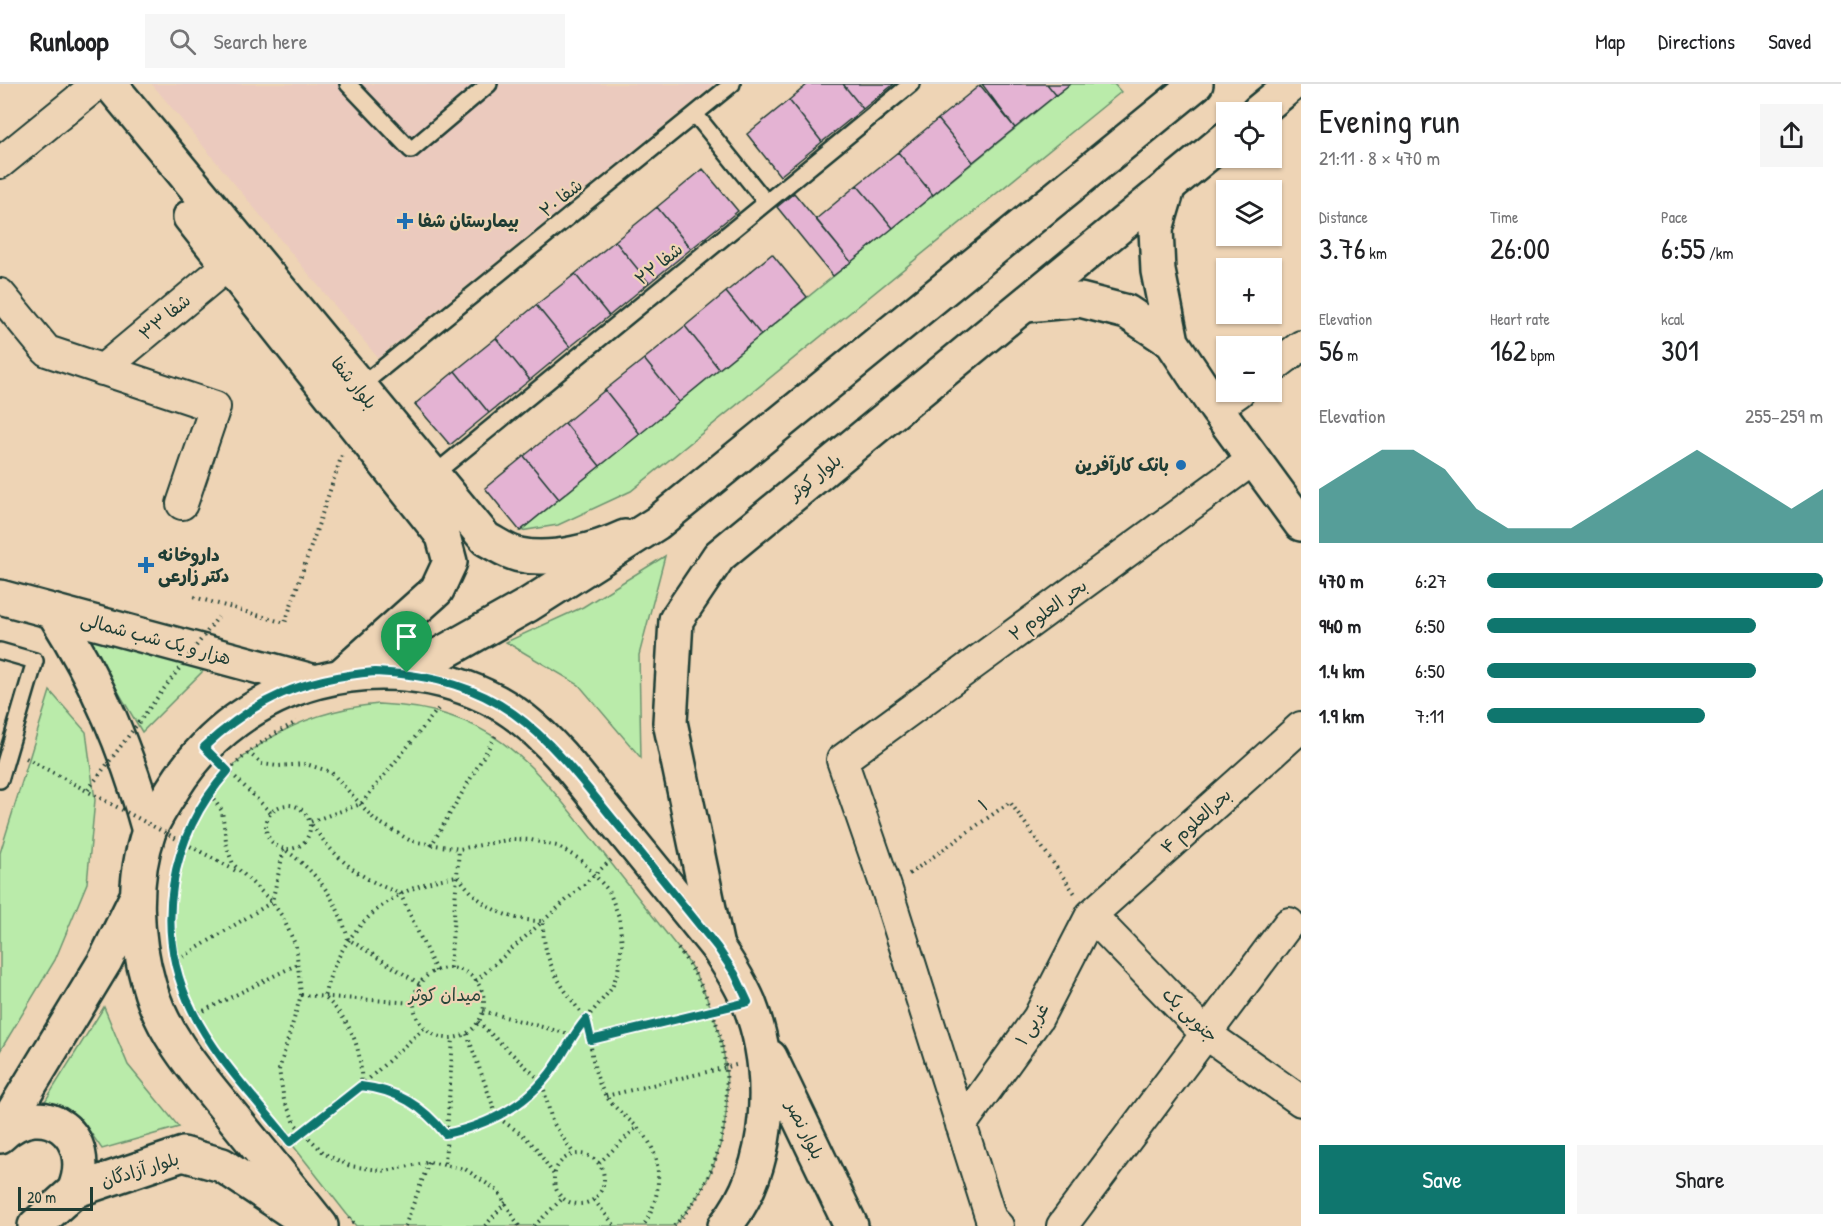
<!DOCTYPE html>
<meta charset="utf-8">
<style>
body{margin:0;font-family:"Patrick Hand","Playpen Sans Arabic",sans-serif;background:#f6f6f6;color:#202124;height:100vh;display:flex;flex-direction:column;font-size:22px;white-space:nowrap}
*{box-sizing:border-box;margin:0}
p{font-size:20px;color:#757577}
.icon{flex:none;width:33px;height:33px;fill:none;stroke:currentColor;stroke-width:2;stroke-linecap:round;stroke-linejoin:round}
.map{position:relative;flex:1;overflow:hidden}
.details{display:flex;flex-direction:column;background:#fff;width:540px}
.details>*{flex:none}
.buttons{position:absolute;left:1216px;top:18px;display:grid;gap:12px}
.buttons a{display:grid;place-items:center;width:66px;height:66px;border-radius:0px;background:#fff;box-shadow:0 2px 4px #0004;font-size:30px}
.scale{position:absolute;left:18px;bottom:15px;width:75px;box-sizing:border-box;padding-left:6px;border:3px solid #1f3d34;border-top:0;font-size:16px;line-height:21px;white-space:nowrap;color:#1f3d34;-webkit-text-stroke:4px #eed4b5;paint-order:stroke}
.pin{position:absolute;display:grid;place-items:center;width:51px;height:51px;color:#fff;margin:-62px -26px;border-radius:50% 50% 50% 0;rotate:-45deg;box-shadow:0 0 6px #0007}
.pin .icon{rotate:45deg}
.round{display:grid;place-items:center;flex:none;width:63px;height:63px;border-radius:0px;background:#f6f6f6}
.headline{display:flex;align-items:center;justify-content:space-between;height:102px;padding:0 18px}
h1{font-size:33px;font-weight:600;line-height:45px}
.figures{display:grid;grid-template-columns:repeat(3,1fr);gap:9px;height:102px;padding:6px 18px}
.figures div{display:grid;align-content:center}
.figures b{font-size:30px;font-weight:600}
.figures small{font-size:16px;font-weight:400}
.figures p{font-size:16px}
.chart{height:168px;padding:12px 18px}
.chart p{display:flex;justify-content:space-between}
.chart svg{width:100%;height:108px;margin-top:6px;fill:#0f766e;opacity:.7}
.button{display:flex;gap:12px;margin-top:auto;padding:12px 18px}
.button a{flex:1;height:69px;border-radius:0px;background:#0f766e;color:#fff;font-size:24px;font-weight:600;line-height:69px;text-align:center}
.button a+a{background:#f6f6f6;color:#202124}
ul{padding:0 18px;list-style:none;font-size:20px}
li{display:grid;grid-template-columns:96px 72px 1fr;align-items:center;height:45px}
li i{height:15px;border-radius:8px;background:#0f766e}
header{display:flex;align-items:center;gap:36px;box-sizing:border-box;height:84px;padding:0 30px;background:#fff;border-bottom:2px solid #e0e0e0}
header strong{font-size:28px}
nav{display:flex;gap:33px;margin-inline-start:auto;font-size:21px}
.search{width:420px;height:54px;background:#f6f6f6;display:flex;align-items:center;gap:15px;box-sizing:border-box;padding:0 21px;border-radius:0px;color:#757577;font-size:22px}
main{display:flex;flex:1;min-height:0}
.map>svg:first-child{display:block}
.built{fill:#ebcabe}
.green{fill:#baebaa;stroke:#6c946f;stroke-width:1.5}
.building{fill:#e4b3d3;stroke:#1f3d34;stroke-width:1.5}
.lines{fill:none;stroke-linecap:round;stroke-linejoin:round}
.service-casing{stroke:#1f3d34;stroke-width:20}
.minor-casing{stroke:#1f3d34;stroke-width:34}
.tertiary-casing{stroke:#1f3d34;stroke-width:38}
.secondary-casing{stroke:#1f3d34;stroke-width:38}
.primary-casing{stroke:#1f3d34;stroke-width:38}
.path{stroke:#1f3d34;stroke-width:4;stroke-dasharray:1.5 4.5;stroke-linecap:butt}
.service{stroke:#eed4b5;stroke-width:15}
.minor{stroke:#eed4b5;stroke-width:30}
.tertiary{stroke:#eed4b5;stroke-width:33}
.secondary{stroke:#eed4b5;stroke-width:33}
.primary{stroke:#eed4b5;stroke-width:33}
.path-bridge{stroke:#1f3d34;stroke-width:4;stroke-dasharray:1.5 4.5;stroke-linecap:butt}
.route-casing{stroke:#fff;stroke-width:12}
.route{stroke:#0f766e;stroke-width:8}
.poi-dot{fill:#1f6fb2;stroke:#eed4b5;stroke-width:2}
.labels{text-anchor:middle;stroke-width:4.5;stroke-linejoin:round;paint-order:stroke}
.street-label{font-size:18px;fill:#1f3d34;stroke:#eed4b5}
.poi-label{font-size:18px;font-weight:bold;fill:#1f3d34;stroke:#eed4b5;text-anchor:start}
.park-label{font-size:18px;fill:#27463a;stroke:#eed4b5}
</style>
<header>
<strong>Runloop</strong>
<div class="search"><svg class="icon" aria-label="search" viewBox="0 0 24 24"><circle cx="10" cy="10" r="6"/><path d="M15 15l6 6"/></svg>Search here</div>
<nav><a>Map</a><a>Directions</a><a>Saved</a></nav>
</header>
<main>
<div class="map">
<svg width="1301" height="1142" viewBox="0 0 1301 1142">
<rect width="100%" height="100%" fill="#eed4b5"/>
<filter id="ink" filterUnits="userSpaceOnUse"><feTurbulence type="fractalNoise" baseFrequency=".0167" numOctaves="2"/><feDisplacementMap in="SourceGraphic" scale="12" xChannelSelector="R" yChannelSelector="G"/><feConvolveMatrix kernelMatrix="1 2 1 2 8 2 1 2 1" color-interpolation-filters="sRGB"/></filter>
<g filter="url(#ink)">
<path class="built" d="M 152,0 L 715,0 L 378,274 Z"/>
<path class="green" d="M 1070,0 L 1114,0 L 1121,8 L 631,407 L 558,441 L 520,447 Z
M 665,472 L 639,571 L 641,674 L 579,601 L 506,558 L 583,523 Z
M 78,540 L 207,583 L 142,648 Z
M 50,607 L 86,648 L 95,716 L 87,799 L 55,876 L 0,967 L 0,769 Z
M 379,620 C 490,625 528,674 592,755 C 623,794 654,834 685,873 C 739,956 747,1066 674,1142 L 356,1142 L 205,949 C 117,798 206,635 379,620 Z
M 104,923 L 128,981 L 179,1043 L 102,1065 L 81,1035 L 42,1022 Z"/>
<path class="building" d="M 808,0 L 843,0 L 863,25 L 822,58 L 789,16 Z
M 843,0 L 894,0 L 863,25 Z
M 982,0 L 1047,0 L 1056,11 L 1015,44 Z
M 1047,0 L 1070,0 L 1056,11 Z
M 980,1 L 1015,44 L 973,78 L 938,35 Z
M 789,16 L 822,58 L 780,92 L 747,50 Z
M 938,35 L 973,78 L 933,111 L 898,68 Z
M 898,68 L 933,111 L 893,144 L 857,101 Z
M 703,85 L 738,127 L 691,165 L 657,123 Z
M 857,101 L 893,144 L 851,178 L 816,135 Z
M 794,109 L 851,178 L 833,192 L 777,123 Z
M 657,123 L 691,165 L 649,199 L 615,157 Z
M 615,157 L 649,199 L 609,232 L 575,190 Z
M 772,170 L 807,213 L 761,251 L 726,208 Z
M 575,190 L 609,232 L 570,263 L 536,221 Z
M 726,208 L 761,251 L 719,285 L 685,242 Z
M 536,221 L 570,263 L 530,296 L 496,254 Z
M 685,242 L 719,285 L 679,318 L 644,275 Z
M 496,254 L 530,296 L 489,329 L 455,287 Z
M 644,275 L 679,318 L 640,350 L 605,306 Z
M 455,287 L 489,329 L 450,361 L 415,320 Z
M 605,306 L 640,350 L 600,382 L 565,339 Z
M 565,339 L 600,382 L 559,415 L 524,372 Z
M 524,372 L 559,415 L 520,447 L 485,404 Z"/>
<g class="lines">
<defs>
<path id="service" d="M 348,0 L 411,66 L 489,0
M 695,30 L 766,118
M 358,304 L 732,0
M 432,392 L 911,0
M 0,567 L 35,577 L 0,696"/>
<path id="minor" d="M 0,79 L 90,6
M 0,210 L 47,267 L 215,323 L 182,420
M 1272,284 L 1301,262
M 102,286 L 228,181
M 1216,324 L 1239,308
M 1091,831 L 1206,950 L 1301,1017
M 961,1041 L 1038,934 L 1091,831 L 1301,643
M 998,1142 L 991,1135 L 887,806 L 842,676 L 1254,375
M 1062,1142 L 1289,839"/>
<path id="tertiary" d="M 110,0 L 486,455 C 496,460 508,469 520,471 C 551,478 597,466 625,453
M 1169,101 L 1156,145 L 1158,187 L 1172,258
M 190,133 L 443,452 L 450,478 L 437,506 L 343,590
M 1026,221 L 1080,216 L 1127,228 L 1172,258 L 1216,324 L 1301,440
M 0,513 L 312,597
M 53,527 C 99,600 126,664 149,747"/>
<path id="secondary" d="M 770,973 L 851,1142
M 0,1050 L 105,877 L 136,814
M 0,1052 C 43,1010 98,1052 74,1107
M 35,1142 L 74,1107 L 183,1070 L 222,1081 L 304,1136
M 321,1142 C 292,1105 262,1069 232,1032 C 200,992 163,952 149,901 C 135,853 132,796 149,747 C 155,733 165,718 173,705 C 241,595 383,557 497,618 C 526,634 549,657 570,682 L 717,863 C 729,881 740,898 749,919 C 776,987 773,1083 725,1142"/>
<path id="primary" d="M 1258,28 L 1292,0
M 407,589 L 528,521 L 657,439 L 1196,0
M 717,863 L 670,638 L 676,536 L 719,472 L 1227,54"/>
</defs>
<use href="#service" class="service-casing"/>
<use href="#minor" class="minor-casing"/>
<use href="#tertiary" class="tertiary-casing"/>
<use href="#secondary" class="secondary-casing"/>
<use href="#primary" class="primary-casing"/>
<path class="path" d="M 194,513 L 285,539 L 342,371
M 248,668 L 262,680 L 278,682 L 306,680 L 331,688 L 375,736 L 411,757 L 459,765 L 513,755 L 531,756 L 557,762 L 581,776 L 609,807 L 619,833 L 622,860 L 618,887 L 612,904 L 586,935 C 562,904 542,878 543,837 C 506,837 479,822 458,792 C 389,802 340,845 324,913 C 351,936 363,966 361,1002 C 397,1006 423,1022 445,1049 C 490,1041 529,1020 555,982 C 566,966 573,950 586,935 C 592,958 591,982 601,1003 C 610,1023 627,1032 641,1047 C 665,1073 662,1115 643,1142
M 26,674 L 87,707
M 227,685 L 271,729
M 210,710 L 222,727 L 227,764 L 233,780 L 272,818 L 282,832 L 296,862 L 301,911 L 279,986 L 284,1016 L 296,1041 L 325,1070 L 350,1082 L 386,1087 L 429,1078 L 465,1085 L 498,1107 L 519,1142
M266 743a22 22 0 1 1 44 0a22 22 0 1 1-44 0Z
M 431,762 L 496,651
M 218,777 L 238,788
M 909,790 L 1010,718 L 1076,811
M 173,870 C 162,768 204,683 297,638
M 173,879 L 272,818 L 284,765 C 317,788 338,816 348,855 L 420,900
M 450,884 L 459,765
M414 919a35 35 0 1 1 70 0a35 35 0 1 1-70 0Z
M 436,887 L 400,809 C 360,796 333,773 310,738 L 361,720 L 438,625
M 476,897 L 611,776
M 301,911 L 414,919
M 483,927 L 572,951
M 193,932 L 300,879
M 478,938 L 542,998 L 552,1037 L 574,1070
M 467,950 L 497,1033 L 524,1052 L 536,1064 L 554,1091
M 591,956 L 722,925
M 606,1012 L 736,981
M 290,1058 L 361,1002 L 424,944
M554 1095a25 25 0 1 1 50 0a25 25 0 1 1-50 0Z
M 445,1079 L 453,954
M 599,1079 L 637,1043
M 594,1116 L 615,1142
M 349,1133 L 356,1142
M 405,1142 L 429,1078
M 485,1142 L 506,1118
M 534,1142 L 563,1114
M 674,1142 C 749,1064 739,943 676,862"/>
<use href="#service" class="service"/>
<use href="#minor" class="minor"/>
<use href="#tertiary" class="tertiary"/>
<use href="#secondary" class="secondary"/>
<use href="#primary" class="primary"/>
<path class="path-bridge" d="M 218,777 L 87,707 L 218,533"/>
</g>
</g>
<g class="lines" filter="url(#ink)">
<defs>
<path id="route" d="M 375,588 C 500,594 540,644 613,735 C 648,777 682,820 717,863 L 735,890 L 748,918 L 591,956 L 586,935 C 573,950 566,966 555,982 C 529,1020 489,1041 445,1050 C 423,1022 397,1006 361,1002 L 290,1058 C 257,1016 215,974 192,926 C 152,846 170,751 228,687 L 204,663 C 256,614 304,594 375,588 Z"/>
</defs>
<use href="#route" class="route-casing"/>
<use href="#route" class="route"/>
</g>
<g class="poi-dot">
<path d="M402 128h6v6h6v6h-6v6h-6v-6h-6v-6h6z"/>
<circle cx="1181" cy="381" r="6"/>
<path d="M143 472h6v6h6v6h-6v6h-6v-6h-6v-6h6z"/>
</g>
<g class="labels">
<g class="street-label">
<text transform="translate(561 114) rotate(-39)" y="6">شفا ۲۰</text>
<text transform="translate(659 180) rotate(-39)" y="6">شفا ۲۲</text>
<text transform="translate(165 233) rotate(-40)" y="6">شفا ۳۳</text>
<text transform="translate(354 299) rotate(51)" y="6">بلوار شفا</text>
<text transform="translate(815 393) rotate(-39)" y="6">بلوار کوثر</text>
<text transform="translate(1048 526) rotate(-36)" y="6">بحر العلوم ۲</text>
<text transform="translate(156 555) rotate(15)" y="6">هزار و یک شب شمالی</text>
<text transform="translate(983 721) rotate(-36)" y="6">۱</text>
<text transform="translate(1196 737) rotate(-42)" y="6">بحرالعلوم ۴</text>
<text transform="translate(1190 931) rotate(44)" y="6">جنوبی یک</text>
<text transform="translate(1032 940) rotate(-58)" y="6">غربی ۱</text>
<text transform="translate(805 1046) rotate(64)" y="6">بلوار نصر</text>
<text transform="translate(140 1086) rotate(-17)" y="6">بلوار آزادگان</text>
</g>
<g class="poi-label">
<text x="418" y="143">بیمارستان شفا</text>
<text x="1169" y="387" text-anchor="end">بانک کارآفرین</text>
<text x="158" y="477">داروخانه<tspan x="158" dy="21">دکتر زارعی</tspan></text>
</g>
<g class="park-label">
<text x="445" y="917">میدان کوثر</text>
</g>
</g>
</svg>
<div class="buttons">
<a><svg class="icon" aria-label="locate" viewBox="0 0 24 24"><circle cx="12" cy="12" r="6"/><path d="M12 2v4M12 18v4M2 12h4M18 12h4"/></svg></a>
<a><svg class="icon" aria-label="layers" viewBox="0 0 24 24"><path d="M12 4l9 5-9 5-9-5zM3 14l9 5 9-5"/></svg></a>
<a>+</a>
<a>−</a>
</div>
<div class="scale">20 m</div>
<div class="pin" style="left:407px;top:589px;background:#1e9e55"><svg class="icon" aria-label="arrive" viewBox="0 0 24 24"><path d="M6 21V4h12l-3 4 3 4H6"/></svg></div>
</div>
<section class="details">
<div class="headline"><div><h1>Evening run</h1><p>21:11 · 8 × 470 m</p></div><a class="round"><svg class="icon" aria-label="share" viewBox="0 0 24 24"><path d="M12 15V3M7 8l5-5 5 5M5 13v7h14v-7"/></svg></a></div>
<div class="figures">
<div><p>Distance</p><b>3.76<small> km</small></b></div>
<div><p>Time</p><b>26:00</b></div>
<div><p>Pace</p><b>6:55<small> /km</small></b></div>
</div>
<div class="figures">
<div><p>Elevation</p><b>56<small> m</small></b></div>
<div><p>Heart rate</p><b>162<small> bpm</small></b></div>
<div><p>kcal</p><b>301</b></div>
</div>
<div class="chart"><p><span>Elevation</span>255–259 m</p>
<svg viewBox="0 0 160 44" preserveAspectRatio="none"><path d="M0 44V22L10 14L20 6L30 6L40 14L50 30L60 38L70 38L80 38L90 30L100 22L110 14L120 6L130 14L140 22L150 30L160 22V44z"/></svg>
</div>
<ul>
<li><b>470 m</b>6:27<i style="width:100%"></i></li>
<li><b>940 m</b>6:50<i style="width:80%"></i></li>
<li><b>1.4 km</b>6:50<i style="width:80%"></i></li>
<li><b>1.9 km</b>7:11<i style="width:65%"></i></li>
</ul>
<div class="button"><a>Save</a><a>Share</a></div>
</section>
</main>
